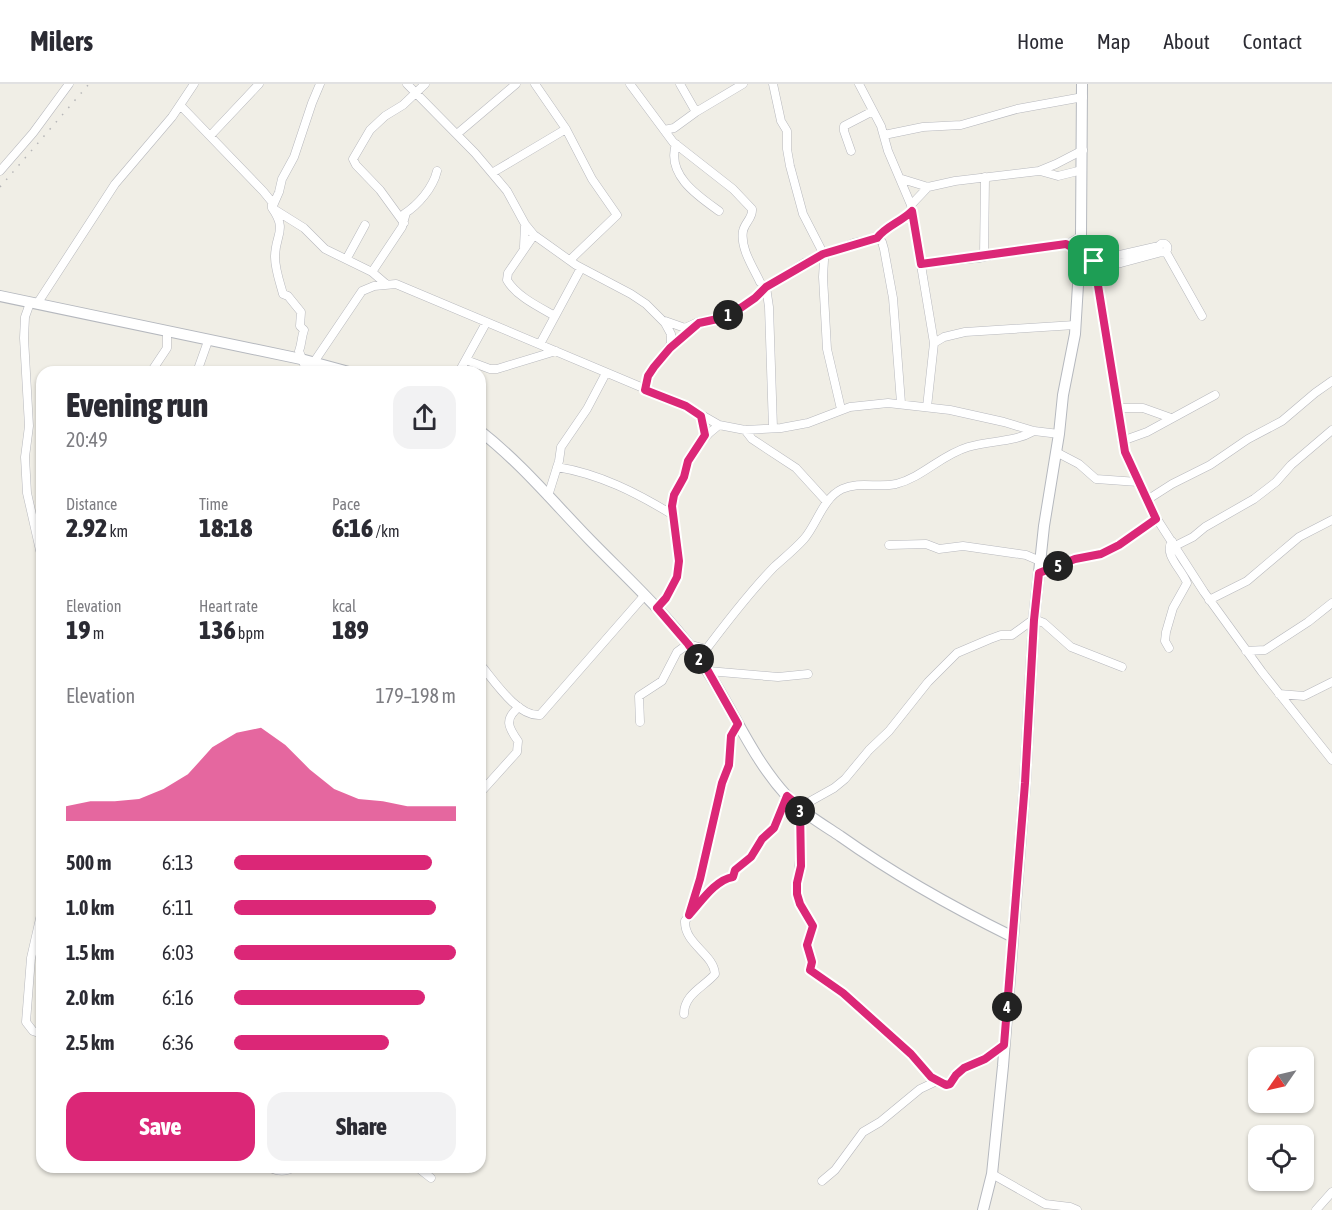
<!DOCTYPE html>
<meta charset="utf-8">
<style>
body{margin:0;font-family:"Asap Condensed",sans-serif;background:#f2f2f3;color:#2b2b33;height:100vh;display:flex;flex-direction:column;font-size:22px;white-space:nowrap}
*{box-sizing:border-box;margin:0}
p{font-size:20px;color:#7c7c81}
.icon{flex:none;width:33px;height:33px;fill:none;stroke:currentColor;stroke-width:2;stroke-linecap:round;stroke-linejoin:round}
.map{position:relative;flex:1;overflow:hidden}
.panel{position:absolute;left:36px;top:282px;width:450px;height:807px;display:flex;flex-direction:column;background:#fff;border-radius:18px;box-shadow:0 2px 4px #0004}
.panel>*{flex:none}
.needle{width:39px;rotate:236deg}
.controls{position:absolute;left:1248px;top:963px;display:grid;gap:12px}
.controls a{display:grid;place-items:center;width:66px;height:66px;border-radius:12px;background:#fff;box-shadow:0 2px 4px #0004;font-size:30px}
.pin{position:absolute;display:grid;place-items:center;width:51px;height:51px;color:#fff;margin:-26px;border-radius:12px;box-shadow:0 3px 9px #0006}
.km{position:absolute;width:30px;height:30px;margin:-15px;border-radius:50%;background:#222;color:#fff;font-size:16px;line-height:30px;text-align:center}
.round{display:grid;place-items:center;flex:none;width:63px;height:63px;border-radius:18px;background:#f2f2f3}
.head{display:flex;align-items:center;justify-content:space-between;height:102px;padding:0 30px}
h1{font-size:33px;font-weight:800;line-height:45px}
.metrics{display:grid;grid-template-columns:repeat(3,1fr);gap:9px;height:102px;padding:6px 30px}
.metrics div{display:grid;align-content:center}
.metrics b{font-size:26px;font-weight:800}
.metrics small{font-size:16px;font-weight:400}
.metrics p{font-size:16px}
.chart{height:168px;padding:12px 30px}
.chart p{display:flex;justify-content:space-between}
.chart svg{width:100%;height:108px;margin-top:6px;fill:#db2777;opacity:.7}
.cta{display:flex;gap:12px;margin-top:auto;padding:12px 30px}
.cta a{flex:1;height:69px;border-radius:18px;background:#db2777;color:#fff;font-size:24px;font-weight:800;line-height:69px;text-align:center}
.cta a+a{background:#f2f2f3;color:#2b2b33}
ul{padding:0 30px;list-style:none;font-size:20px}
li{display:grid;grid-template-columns:96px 72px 1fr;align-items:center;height:45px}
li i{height:15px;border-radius:8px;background:#db2777}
header{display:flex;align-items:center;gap:36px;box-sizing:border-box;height:84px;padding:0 30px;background:#fff;border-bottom:2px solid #e1e1e2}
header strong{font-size:28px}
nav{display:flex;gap:33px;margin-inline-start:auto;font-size:21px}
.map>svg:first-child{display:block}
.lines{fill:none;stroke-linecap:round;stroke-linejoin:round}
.street-casing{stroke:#b7b8bd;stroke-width:9}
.secondary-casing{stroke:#b5b8be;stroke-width:12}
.street{stroke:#fff;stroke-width:8}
.secondary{stroke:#fff;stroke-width:10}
.rail{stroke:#b5b5b7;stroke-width:1.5;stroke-dasharray:1.5 8;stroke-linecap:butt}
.route-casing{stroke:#fff;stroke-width:12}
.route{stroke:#db2777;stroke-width:8}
</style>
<header>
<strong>Milers</strong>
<nav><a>Home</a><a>Map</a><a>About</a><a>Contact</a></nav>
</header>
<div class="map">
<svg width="1332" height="1126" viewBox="0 0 1332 1126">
<rect width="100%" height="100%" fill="#f0eee6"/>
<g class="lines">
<defs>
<path id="street" d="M 407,0 L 475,69 L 507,107 L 525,140 L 534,151 L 576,181 L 631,210 L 646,220 L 665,239 L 671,250 L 671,260 L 648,292 L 645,306
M 535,0 L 566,45
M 630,0 L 673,58 L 733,105 L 752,125 C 753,134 745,138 743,147 C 740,164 753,183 760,198
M 773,0 L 781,37 L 787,47 L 787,65 L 790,82 L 803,130 L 821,165 L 824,176 L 823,193 L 827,265 L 841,325
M 859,0 L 881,42 L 888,67 L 911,121 L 934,259
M 181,22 L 263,107 L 272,118 L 272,124 L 304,144 L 325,165 L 372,188 L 386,200
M 696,28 L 743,0
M 664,46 L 674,44 L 696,28 L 680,0
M 457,50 L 516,0
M 884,51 L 923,43 L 961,41 L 1017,25 L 1083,13
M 210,52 L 259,0
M 676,60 C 666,91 698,112 719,127
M 851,67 L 844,47 L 844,42 L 873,27
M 0,87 L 33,49 L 69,0
M 1040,87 L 1058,92 L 1082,86
M 492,89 L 566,45 L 592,95 L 617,131 L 570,176
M 902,95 L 928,103 L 955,97 L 1039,87 L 1056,80 L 1083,66
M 911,121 L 928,103
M 404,130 C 418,121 433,104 437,87
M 404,139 L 380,106 L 356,81 L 353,75 L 370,46 L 385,32 L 403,21 L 425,0
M 534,151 L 508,189 L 507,196 C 516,212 539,223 555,232
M 877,154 L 882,158 L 884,165 L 893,214 L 901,319
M1158.5 164a4.5 4.5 0 1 1 9 0a4.5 4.5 0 1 1-9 0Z
M 524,163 L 525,140
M 1081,164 C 1090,165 1093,175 1095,183 L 1117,313 L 1122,357 L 1125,368 L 1147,416 L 1157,435 L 1204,508 L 1262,588 L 1332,676
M 1166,168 L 1202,232
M 984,173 L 985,93
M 347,174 L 365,141
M 1093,177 L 1159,162
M 921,180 L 979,174 L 1002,169 L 1066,161 L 1081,152
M 1095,183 L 1121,179 L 1162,168
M 372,188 L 402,143 L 406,129
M 764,201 L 766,203 L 769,223 L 773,344
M 30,219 L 25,233 L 24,254 L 29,342 L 25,373 L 27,409 L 42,475
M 37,220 L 115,100 L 172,33 L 194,0
M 665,237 L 685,244 L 698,238 L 722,234 L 742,223 L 752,217 L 766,203 L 804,179 L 854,159 L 877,154 L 882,147 L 904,135 L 912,127
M 540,260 L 581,184
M 670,264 L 693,243
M 466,276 L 490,285 L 497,285 L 556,267
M 314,278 L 362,207 L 374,202 L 396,200 L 686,322 L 719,341 L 745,346 L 781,344 L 808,339 L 850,323 L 888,319 L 950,326 L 1004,338 L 1034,347 L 1059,350
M 151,288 L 167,264 L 167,248
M 197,288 L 208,257
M 307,288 L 299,267 C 302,260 301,254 304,246 L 300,242 L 301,228 L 288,212 L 283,210 C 280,199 275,185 275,173 C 275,150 288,147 272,124 L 279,108 L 282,95 L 294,73 L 312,19 L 320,0
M 459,288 L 486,239
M 927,323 L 934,259 L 944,253 L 965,248 L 1075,241
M 1118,324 L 1143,324 L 1171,334
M 701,332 L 705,351
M 745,346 L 752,355 L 796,384 L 827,418
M 1122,357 L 1147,348 L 1215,311
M 1056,368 L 1079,380 L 1096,395 L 1138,398
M 557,383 C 600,390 637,409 673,431
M 548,412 L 559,377 L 561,363 L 587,325 L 606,289
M 1147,416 L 1172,400 L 1210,381 L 1248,355 L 1282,337 L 1315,309 L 1332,297
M 889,461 L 926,460 L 939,465 L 963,462 L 1026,471 L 1040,477
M 1175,462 L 1193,453 L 1205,443 L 1254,415 L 1276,398 L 1291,381 L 1332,346
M 1039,489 L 1075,475 L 1101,470 L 1119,461 L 1157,435
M 1209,516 L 1247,497 L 1299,453 L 1332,436
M 657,524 C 692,486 675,467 672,423 C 672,411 680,404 684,393 C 686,389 685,384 687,380 C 692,365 707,350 719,341
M 1169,564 L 1165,557 L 1166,548 L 1173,524 L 1187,499 C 1182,485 1163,471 1172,457
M 1246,567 L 1265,566 L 1308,538 L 1332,519
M 699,575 C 722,544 747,511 774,483 C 784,474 795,465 804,455 C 817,440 823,414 842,405 C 859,397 878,404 896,400 C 923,393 941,371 968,363 C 991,356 1013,359 1034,347
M 480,580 C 493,595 517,633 540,631 L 644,512
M 708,587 L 778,593 L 808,590
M 1279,610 L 1304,612 L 1332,598
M 640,638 L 639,612 L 662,597 L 677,568 L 688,560 L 706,565
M 480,709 L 517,668 L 518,657 C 508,643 504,635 519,623
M 42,826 L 31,874 L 26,938 L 33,947 L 42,950
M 689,830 L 700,795 L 722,699 L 729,681 L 731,652 L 738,640
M 684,930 C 684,910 704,903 715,890 C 714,870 684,860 685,837 C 696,823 714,796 733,793 L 735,786 L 751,773 L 762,755 L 772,746 L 787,713
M 1004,961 L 985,975 L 964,984 L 955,991 L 950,1001 L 946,1001 L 931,993 L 911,970 L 843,909 L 812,888 L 811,875 L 807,861 L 813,842 L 800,820 L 797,810 L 801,756 L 800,723 L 834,704 L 845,695 L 869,666 L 889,647 L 928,598 L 957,569 L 990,555 L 1001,551 L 1012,551 L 1034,535 L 1044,539 L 1071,563 L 1122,583
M 269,1083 C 278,1088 286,1088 294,1083
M 417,1083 L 431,1094
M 992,1090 L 1045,1120 L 1070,1123 L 1077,1126
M 822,1097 L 835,1086 L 863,1048 L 880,1038 L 920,1005 L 937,997
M 1316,1126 L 1332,1108"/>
<path id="secondary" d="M 0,212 L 301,275 L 349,288
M 480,347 C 521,379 554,419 590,456 C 631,498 676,538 708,588 C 734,628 753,675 786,711 C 800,727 822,740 840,752 C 895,791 952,823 1013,853
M 983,1126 L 992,1090 L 1003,982 L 1025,699 L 1034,535 L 1044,442 L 1059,350 L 1063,311 L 1075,250 L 1081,152 L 1082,0"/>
</defs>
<use href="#street" class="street-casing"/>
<use href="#secondary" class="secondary-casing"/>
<use href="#street" class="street"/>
<use href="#secondary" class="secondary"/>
<path class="rail" d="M 0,103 L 89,0"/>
</g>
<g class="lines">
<defs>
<path id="route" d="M 912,127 L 921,180 L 1066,160 L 1080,168 L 1081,164 L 1086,165 L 1090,169 L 1095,183 L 1125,368 L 1156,435 L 1119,461 L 1101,470 L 1075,475 L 1039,489 L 1034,536 L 1025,699 L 1004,961 L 985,975 L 964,984 L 956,991 L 950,1000 L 946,1001 L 931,993 L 911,970 L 843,909 L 810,886 L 812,878 L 807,861 L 813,842 L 800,820 L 797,810 L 797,799 L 801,782 L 800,723 L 787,712 L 774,744 L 762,755 L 751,773 L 735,786 L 733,793 C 715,796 701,818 689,831 L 700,795 L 722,699 L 729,681 L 731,652 L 738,640 L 708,587 L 688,560 L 657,524 L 666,514 L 677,493 L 679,477 L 672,422 L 674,411 L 684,393 L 688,377 L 705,351 L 701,332 L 686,322 L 645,306 L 648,292 L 654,283 L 670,264 L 699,239 L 722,234 L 742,223 L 755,214 L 766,203 L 823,170 L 877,154 C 886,142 901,138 912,127 Z"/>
</defs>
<use href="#route" class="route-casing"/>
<use href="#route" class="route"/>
</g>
</svg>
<div class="controls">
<a><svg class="needle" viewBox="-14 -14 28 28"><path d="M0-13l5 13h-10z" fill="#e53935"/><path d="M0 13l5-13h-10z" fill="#7c7c81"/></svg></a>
<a><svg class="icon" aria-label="locate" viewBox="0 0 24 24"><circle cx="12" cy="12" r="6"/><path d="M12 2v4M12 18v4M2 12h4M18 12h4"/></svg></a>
</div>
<div class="pin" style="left:1094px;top:177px;background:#1e9e55"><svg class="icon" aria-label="arrive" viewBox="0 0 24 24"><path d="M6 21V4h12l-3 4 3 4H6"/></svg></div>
<b class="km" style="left:728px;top:231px">1</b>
<b class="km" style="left:699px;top:575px">2</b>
<b class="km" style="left:800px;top:727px">3</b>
<b class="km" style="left:1007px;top:923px">4</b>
<b class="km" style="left:1058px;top:482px">5</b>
<section class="panel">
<div class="head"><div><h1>Evening run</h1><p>20:49</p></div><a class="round"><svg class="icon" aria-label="share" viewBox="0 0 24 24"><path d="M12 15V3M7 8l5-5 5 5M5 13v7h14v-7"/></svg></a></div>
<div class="metrics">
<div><p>Distance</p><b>2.92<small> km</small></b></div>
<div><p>Time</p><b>18:18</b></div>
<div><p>Pace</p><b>6:16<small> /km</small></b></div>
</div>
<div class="metrics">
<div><p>Elevation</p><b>19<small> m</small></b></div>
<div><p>Heart rate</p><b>136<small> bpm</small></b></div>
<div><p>kcal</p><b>189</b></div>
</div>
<div class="chart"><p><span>Elevation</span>179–198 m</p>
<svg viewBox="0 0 160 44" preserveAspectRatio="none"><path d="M0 44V38L10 36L20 36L30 35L40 31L50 25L60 14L70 8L80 6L90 13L100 23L110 31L120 35L130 36L140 38L150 38L160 38V44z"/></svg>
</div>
<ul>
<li><b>500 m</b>6:13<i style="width:89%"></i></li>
<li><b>1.0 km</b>6:11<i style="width:91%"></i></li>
<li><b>1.5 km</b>6:03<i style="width:100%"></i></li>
<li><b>2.0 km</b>6:16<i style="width:86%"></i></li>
<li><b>2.5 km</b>6:36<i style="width:70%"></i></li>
</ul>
<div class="cta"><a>Save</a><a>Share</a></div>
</section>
</div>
